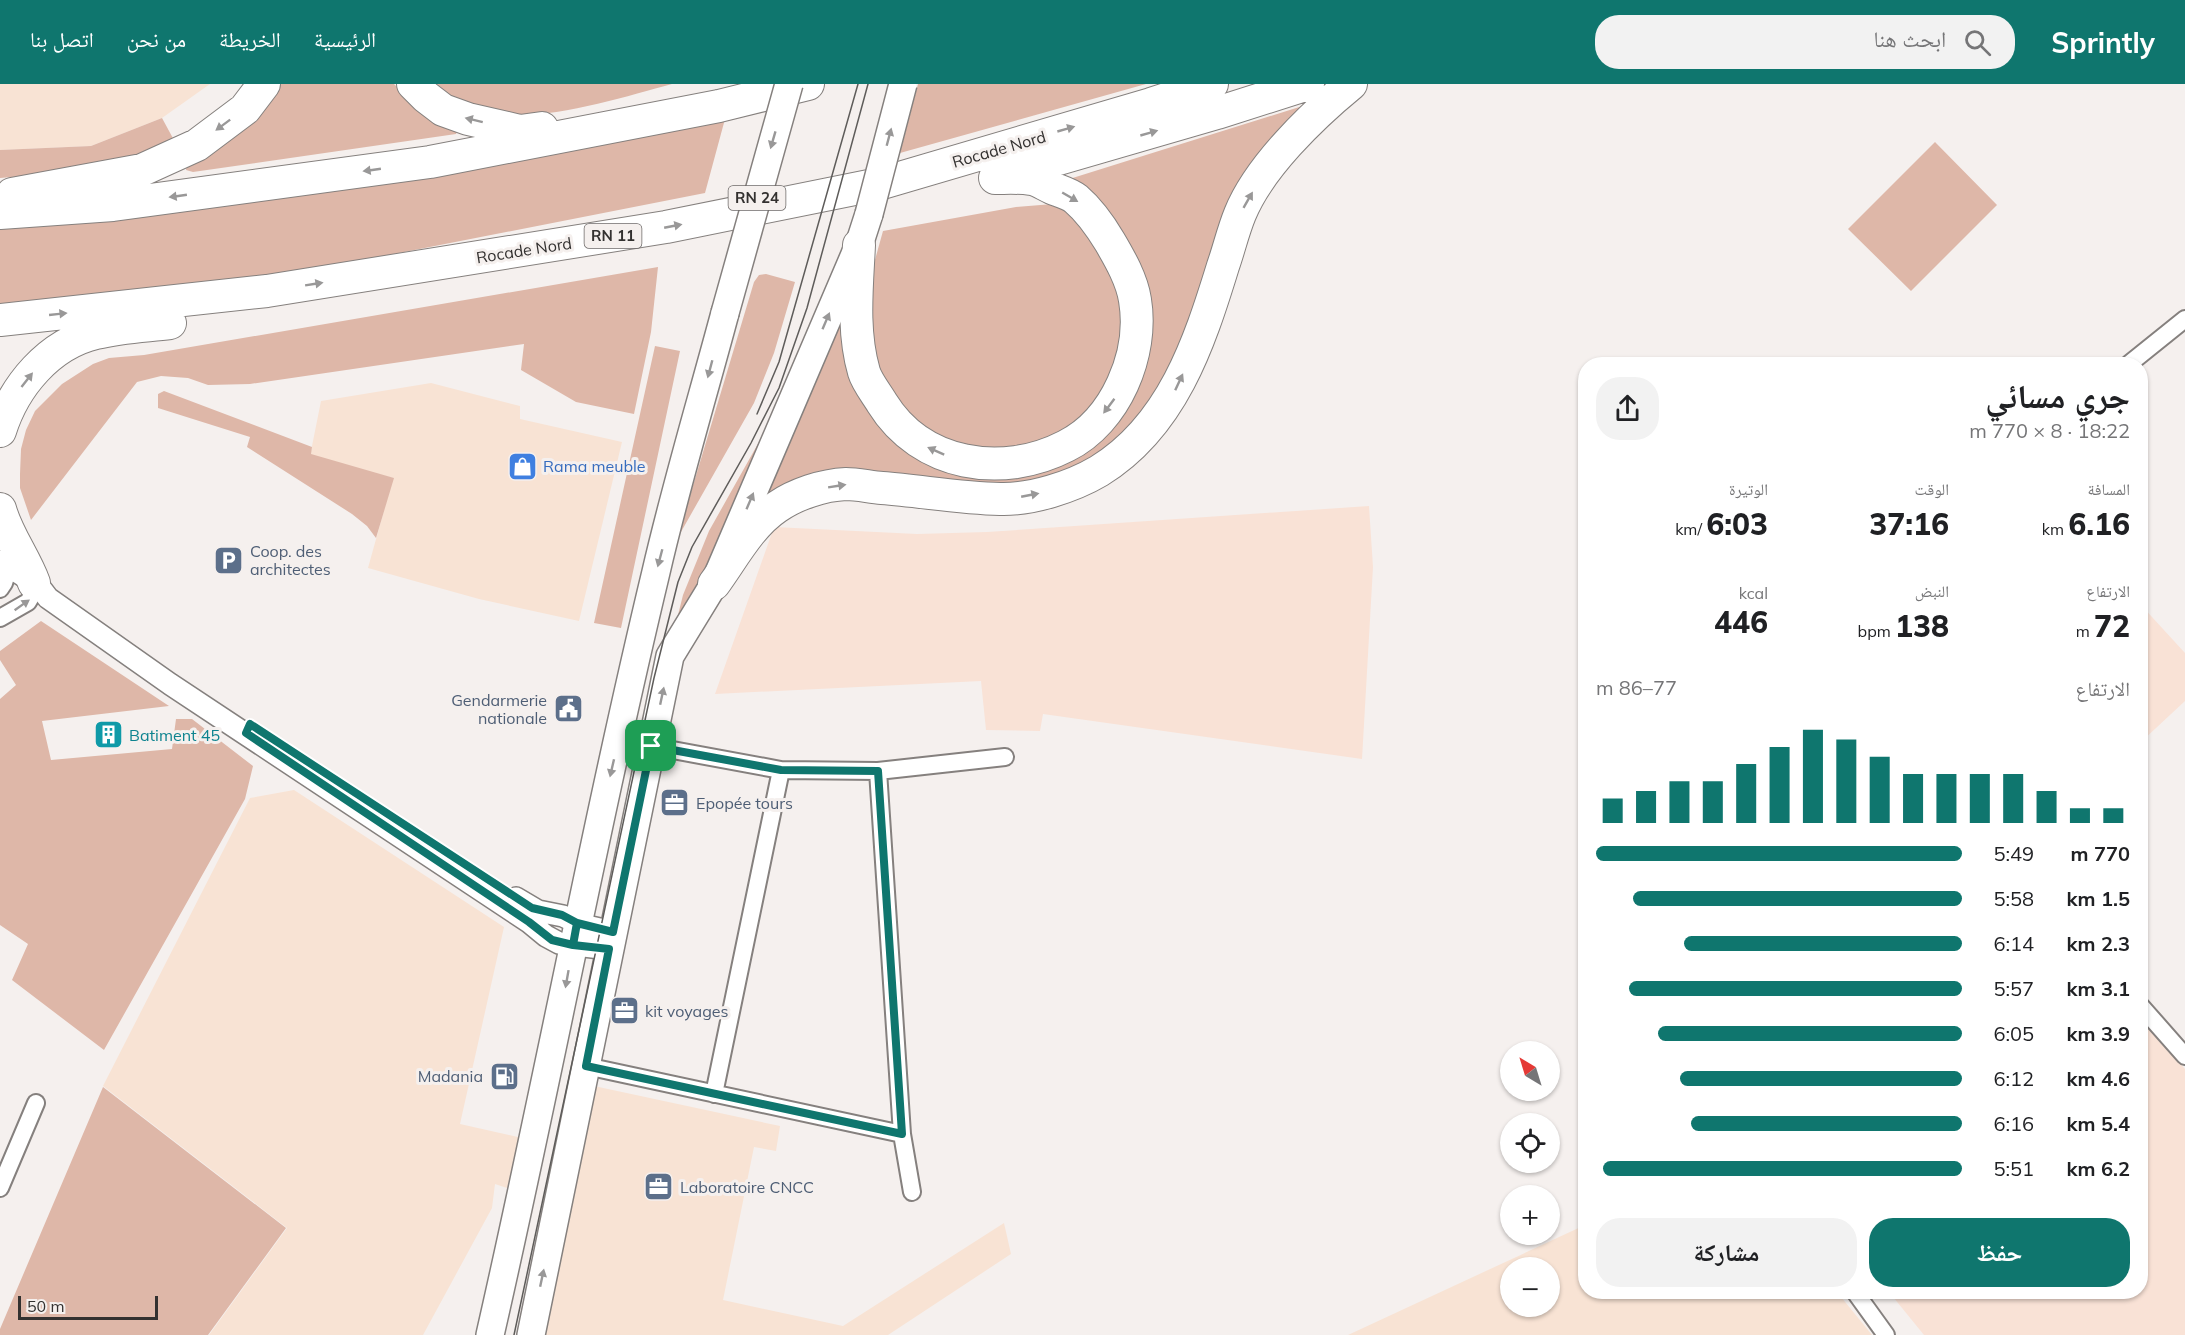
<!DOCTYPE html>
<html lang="ar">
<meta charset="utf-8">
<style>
body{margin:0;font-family:Mulish,"Noto Naskh Arabic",sans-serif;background:#f2f2f2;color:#202124;direction:rtl;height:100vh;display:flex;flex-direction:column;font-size:22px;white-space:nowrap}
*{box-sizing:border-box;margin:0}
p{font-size:20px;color:#757577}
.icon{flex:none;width:33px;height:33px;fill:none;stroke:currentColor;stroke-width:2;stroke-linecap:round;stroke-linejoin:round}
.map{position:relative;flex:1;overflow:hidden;direction:ltr}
.details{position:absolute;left:1578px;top:273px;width:570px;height:942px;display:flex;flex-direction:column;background:#fff;border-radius:24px;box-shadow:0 2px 4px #0004;direction:rtl}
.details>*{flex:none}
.needle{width:39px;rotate:322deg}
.controls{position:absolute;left:1500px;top:957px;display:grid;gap:12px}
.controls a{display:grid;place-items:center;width:60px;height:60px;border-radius:50%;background:#fff;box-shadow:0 2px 4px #0004;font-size:30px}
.scale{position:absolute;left:18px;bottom:15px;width:140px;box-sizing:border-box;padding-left:6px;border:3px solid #333130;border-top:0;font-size:16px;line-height:21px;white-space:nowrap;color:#333130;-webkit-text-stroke:4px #f5f0ee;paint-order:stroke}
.pin{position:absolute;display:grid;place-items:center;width:51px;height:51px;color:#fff;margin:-26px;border-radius:12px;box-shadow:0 3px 9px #0006}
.round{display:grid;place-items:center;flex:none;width:63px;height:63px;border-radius:24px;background:#f2f2f2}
.head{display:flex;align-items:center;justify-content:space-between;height:102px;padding:0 18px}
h1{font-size:33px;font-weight:800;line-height:45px}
.stats{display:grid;grid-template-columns:repeat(3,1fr);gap:9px;height:102px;padding:6px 18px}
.stats div{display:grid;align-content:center}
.stats b{font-size:30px;font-weight:800}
.stats small{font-size:16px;font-weight:400}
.stats p{font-size:16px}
.chart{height:168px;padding:12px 18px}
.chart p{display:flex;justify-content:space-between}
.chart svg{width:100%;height:108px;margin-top:6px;stroke:#0f766e;stroke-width:6}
.button{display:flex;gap:12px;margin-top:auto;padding:12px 18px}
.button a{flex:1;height:69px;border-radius:24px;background:#0f766e;color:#fff;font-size:24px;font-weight:800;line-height:69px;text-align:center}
.button a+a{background:#f2f2f2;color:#202124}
ul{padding:0 18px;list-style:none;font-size:20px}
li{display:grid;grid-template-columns:96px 72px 1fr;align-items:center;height:45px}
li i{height:15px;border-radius:8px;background:#0f766e}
header{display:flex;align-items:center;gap:36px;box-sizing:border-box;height:84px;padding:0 30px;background:#0f766e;color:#fff}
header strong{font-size:28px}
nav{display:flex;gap:33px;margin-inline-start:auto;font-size:21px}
.search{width:420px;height:54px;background:#f2f2f2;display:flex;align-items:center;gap:15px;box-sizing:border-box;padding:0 21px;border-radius:24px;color:#757577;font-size:22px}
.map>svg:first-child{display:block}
.commercial{fill:#f8e3d4;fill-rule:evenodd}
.industrial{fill:#f9e2d6}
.green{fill:#deb7a8}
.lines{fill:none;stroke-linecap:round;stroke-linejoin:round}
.minor-casing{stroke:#85807e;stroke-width:20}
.tertiary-casing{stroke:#85807e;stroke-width:24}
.primary-casing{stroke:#85807e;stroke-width:30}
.motorway-casing{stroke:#85807e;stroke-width:34}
.minor{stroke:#fff;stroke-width:16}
.tertiary{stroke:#fff;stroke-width:21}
.primary{stroke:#fff;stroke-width:27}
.motorway{stroke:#fff;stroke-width:32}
.tram{stroke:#5e5c5a;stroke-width:1.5}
.primary-bridge-casing{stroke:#85807e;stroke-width:30;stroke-linecap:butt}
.primary-bridge{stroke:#fff;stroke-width:27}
.oneway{fill:#999898}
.route-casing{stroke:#fff;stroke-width:12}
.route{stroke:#0f766e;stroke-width:8}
.labels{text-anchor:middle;stroke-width:6;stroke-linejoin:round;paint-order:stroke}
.shield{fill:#f5f0ee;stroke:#6d6a69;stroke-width:1.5}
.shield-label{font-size:15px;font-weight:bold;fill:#333130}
.street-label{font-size:16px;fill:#333130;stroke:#f5f0ee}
.shop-label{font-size:16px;fill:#366cbe;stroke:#f5f0ee;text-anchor:start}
.service-label{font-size:16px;fill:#4e5e75;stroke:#f5f0ee;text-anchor:start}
.culture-label{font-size:16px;fill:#0d838f;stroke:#f5f0ee;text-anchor:start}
</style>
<header>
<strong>Sprintly</strong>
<div class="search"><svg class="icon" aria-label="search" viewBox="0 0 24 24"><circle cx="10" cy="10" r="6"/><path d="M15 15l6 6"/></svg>ابحث هنا</div>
<nav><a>الرئيسية</a><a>الخريطة</a><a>من نحن</a><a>اتصل بنا</a></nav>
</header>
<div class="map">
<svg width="2185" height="1251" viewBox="0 0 2185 1251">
<rect width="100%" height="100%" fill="#f5f0ee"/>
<path class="commercial" d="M 0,0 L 210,0 L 162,34 L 91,62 L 0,66 Z
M 431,299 L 520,322 L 520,335 L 622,358 L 579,537 L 479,515 L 368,484 L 393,394 L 310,372 L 321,317 Z
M 294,706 L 504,843 L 460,1040 L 518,1053 L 516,1107 L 495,1100 L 492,1124 L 423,1251 L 209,1251 L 287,1144 L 103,1002 L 250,714 Z
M 594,1002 L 780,1042 L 776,1067 L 754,1063 L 723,1216 L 843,1242 L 1004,1139 L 1011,1170 L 888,1251 L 540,1251 Z
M 1585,1141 L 1586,1208 L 1837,1208 L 1872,1251 L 1348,1251 ZM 1510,1184 L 1550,1184 L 1550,1222 L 1510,1222 Z"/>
<path class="industrial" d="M 1369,422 L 1373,483 L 1362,675 L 1043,630 L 1040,647 L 986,646 L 981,597 L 715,610 L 774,443 L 917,450 L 987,448 Z
M 2141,521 L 2185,569 L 2185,617 L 2141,658 Z
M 2141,934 L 2185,985 L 2185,1251 L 1924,1251 L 1889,1208 L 2140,1208 Z"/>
<path class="green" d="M 279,0 L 394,0 L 415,21 L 458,45 L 456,50 L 193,88 L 186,86 L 187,80 L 264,19 Z
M 430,0 L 672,0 C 615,15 521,47 465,22 C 453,16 441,7 430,0 Z
M 918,0 L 1146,0 L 900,69 Z
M 1312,19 L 1173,292 L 1107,371 L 1024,404 L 875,392 L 750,434 L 848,217 L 895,350 L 1065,378 C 1122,352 1128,318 1150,264 L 1063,97 Z
M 162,34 L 175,58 L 109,85 L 0,94 L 0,66 L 91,62 Z
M 725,35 L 705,109 L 282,192 L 0,223 L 0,144 Z
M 1935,58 L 1997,121 L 1911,207 L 1848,145 Z
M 1053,120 L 1070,127 L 1105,172 L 1124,231 L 1119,288 L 1070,351 L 984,373 L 913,342 L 872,276 L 868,201 L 883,147 L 1016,123 Z
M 658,183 L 651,248 L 634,330 L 576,318 L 521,286 L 524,260 L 250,300 L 208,301 L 188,294 L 161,292 L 137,298 L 31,436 L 20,404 L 20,390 L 21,365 L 26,346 L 35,327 L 62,300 L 93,280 L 109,274 L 144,271 Z
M 766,190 L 795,198 L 774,269 L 754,319 L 677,455 L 754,198 L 759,191 Z
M 655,262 L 680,267 L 621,544 L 594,539 Z
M 164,307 L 312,363 L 311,370 L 394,394 L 376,454 L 367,442 L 352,430 L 247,363 L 250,353 L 158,324 L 158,310 Z
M 769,340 L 740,421 L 671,559 L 683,511 L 709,447 Z
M 41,537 L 169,622 L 42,637 L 51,676 L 172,665 L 176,635 L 192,635 L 253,682 L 245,715 L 104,966 L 12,896 L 28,860 L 0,841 L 0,615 L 16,601 L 0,576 L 0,567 Z
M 103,1003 L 286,1144 L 208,1251 L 0,1251 L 0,1245 Z"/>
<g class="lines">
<defs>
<path id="minor" d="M 2129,280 L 2185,235
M 0,505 L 4,499 L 9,483
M 0,534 L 28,518 L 38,501
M 651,662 L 781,686 L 878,687 L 1005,673
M 878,687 L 902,1050 L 912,1108
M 2140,921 L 2185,972
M 586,982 L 902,1050
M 714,1010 L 781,686
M 0,1104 L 36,1019
M 1855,1208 L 1886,1251"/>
<path id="tertiary" d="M 0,477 L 38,501 L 48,514 L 170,600 L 529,838 L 546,852 L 559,859 L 609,865
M 516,814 L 538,827 L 563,832 L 582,841 L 613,848"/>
<path id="primary" d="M 490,1251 C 548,997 595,742 656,488 C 676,401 702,315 725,229
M 531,1251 L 670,572 L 714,500 L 859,161 L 869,130"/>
<path id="motorway" d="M 413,0 L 426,13 L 443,26 L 468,35 L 520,47 L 542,44
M 1007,90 L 1217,29 L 1308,0
M 12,110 L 142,86 L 197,61 L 245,25 L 264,0
M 0,129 L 113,121 L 430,78 L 719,22 L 808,0
M 859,161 C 857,203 852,247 864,288 C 867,298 876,309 882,319 C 921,382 1002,395 1066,362 C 1116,337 1144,270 1135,216 C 1132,196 1120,175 1110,158 C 1101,143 1090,127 1076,115 C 1070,110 1059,107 1052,104 C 1045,101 1038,96 1031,95 C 1019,93 1006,94 995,94
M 0,236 L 267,207 L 666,143 L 879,100 L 1151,20 L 1212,0
M 0,347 C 14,302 49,260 96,249 C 120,243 145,242 170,239
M 0,425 C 7,451 25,474 34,499
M 714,500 C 733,474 750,441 777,423 C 796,410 823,401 846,400 C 857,400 870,403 882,404 C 921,407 960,414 1000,415 C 1031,416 1072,403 1099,387 C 1172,342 1199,260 1223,182 C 1229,165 1233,147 1240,130 C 1259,83 1312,32 1351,0"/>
</defs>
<use href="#minor" class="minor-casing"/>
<use href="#tertiary" class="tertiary-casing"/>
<use href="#primary" class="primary-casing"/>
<use href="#motorway" class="motorway-casing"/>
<use href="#minor" class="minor"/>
<use href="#tertiary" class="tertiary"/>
<use href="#primary" class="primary"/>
<use href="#motorway" class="motorway"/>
<path class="tram" d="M 757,330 L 779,278 L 858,0
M 514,1251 L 654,594 L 678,498 L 692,463 L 751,359 L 779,304 L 807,224 L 868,0"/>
<defs>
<path id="primary-bridge" d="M 869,130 L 903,0
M 725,229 L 789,0"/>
</defs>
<use href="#primary-bridge" class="primary-bridge-casing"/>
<use href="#primary-bridge" class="primary-bridge"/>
</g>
<defs><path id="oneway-solid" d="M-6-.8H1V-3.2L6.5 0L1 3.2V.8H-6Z" transform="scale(1.5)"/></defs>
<g class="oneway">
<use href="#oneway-solid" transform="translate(474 36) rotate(-166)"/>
<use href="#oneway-solid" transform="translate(223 41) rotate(143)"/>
<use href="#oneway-solid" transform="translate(1066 45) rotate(-16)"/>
<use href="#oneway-solid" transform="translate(1149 49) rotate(-16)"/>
<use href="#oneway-solid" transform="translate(889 53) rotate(-75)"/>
<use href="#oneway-solid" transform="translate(773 56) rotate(106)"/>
<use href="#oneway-solid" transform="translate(372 86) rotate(172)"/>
<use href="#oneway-solid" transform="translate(178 112) rotate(172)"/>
<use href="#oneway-solid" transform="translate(1070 113) rotate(30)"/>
<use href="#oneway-solid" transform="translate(1248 116) rotate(-60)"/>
<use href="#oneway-solid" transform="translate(673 142) rotate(-11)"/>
<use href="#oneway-solid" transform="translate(314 200) rotate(-9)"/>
<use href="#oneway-solid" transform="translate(58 230) rotate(-6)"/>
<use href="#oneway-solid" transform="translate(826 237) rotate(-67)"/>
<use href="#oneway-solid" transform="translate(710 285) rotate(105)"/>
<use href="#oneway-solid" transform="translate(27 296) rotate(-52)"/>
<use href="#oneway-solid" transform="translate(1179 298) rotate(-65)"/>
<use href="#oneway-solid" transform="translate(1109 322) rotate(127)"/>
<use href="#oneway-solid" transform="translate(936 367) rotate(-156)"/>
<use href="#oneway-solid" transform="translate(837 402) rotate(-9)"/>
<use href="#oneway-solid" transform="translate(1030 411) rotate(-11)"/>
<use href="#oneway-solid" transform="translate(750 417) rotate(-67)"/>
<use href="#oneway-solid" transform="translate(660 474) rotate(105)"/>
<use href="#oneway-solid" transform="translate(22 521) rotate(-35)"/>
<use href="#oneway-solid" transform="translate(662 612) rotate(-78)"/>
<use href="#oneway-solid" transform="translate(612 684) rotate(103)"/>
<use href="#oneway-solid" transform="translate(567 895) rotate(100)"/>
<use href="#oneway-solid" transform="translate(542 1194) rotate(-78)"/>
</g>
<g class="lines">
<defs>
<path id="route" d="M 651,662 L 613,848 L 577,839 L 573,861 L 552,856 L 529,838 L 246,649 L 250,640 L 532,824 L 562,831 L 577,839 L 573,861 L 609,865 L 586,982 L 902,1050 L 878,687 L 781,686 L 651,662"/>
</defs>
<use href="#route" class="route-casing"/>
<use href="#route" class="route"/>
</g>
<defs>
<symbol id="shop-square" viewBox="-11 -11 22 22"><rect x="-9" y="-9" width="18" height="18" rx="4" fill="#3f7fe0" stroke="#f5f0ee"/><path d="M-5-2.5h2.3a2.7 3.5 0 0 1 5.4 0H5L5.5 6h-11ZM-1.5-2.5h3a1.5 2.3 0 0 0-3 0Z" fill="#fff"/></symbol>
<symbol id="parking-square" viewBox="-11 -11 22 22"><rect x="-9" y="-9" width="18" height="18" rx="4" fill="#5c6f8a" stroke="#f5f0ee"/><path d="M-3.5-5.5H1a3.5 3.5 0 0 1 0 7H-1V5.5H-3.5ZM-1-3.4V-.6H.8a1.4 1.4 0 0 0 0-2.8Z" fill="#fff"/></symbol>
<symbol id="civic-square" viewBox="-11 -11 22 22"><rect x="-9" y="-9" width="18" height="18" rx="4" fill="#5c6f8a" stroke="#f5f0ee"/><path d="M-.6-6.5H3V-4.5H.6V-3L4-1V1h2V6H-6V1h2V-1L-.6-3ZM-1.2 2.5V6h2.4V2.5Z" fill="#fff"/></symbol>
<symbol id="building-square" viewBox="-11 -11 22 22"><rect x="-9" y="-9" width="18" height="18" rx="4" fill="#0f9aa8" stroke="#f5f0ee"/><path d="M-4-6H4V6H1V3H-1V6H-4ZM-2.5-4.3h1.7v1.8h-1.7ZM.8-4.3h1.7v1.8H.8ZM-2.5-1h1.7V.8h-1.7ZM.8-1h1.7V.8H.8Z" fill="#fff"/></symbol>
<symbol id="office-square" viewBox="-11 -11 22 22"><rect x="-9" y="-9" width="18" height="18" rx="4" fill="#5c6f8a" stroke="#f5f0ee"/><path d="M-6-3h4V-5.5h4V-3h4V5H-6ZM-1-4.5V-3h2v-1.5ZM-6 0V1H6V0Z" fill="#fff"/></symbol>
<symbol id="fuel-square" viewBox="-11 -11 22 22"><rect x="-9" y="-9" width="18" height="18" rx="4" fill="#5c6f8a" stroke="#f5f0ee"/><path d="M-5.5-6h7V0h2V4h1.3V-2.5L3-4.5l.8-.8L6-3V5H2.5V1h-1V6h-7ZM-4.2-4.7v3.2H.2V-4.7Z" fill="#fff"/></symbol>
</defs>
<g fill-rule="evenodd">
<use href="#shop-square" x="506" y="366" width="33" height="33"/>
<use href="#parking-square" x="212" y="460" width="33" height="33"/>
<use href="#civic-square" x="552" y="608" width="33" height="33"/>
<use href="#building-square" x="92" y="634" width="33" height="33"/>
<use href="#office-square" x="658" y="702" width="33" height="33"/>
<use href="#office-square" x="608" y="910" width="33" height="33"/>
<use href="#fuel-square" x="488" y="976" width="33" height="33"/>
<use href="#office-square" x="642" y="1086" width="33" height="33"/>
</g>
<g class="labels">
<g class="shield">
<rect x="728.5" y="102" width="57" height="24" rx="4.5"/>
<rect x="584.5" y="140" width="57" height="24" rx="4.5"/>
</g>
<g class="shield-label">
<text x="757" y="119">RN 24</text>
<text x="613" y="157">RN 11</text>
</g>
<g class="street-label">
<text transform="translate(999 65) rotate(-16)" y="6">Rocade Nord</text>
<text transform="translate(524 166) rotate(-9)" y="6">Rocade Nord</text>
</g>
<g class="shop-label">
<text x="543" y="388">Rama meuble</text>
</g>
<g class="service-label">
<text x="250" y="473">Coop. des<tspan x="250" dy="18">architectes</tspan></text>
<text x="547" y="622" text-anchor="end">Gendarmerie<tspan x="547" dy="18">nationale</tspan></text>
<text x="696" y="725">Epopée tours</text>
<text x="645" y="933">kit voyages</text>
<text x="483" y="998" text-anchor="end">Madania</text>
<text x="680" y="1109">Laboratoire CNCC</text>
</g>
<g class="culture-label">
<text x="129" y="657">Batiment 45</text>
</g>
</g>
</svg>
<div class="controls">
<a><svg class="needle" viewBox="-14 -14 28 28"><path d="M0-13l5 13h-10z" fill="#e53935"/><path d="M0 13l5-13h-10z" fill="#757577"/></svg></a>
<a><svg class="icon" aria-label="locate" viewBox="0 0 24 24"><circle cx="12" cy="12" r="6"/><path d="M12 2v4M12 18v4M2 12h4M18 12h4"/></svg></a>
<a>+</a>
<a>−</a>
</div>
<div class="scale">50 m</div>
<div class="pin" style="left:651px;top:662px;background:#1e9e55"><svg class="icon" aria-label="arrive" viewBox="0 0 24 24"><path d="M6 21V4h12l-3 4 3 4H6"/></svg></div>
<section class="details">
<div class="head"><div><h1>جري مسائي</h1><p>18:22 · 8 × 770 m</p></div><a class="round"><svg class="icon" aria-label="share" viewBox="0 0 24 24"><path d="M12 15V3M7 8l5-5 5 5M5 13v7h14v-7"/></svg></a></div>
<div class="stats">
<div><p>المسافة</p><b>6.16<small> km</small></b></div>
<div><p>الوقت</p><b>37:16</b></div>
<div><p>الوتيرة</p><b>6:03<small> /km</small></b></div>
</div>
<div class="stats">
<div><p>الارتفاع</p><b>72<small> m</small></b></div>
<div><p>النبض</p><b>138<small> bpm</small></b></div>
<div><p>kcal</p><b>446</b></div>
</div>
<div class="chart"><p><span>الارتفاع</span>77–86 m</p>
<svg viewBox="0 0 160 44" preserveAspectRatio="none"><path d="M5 44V34M15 44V31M25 44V27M35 44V27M45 44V20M55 44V13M65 44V6M75 44V10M85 44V17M95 44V24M105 44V24M115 44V24M125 44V24M135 44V31M145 44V38M155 44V38"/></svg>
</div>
<ul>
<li><b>770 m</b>5:49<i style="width:100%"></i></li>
<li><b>1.5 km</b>5:58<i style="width:90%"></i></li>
<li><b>2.3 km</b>6:14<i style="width:76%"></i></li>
<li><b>3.1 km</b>5:57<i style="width:91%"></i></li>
<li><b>3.9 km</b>6:05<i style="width:83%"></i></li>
<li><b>4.6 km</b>6:12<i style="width:77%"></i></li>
<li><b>5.4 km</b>6:16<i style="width:74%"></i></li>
<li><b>6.2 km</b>5:51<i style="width:98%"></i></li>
</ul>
<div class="button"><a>حفظ</a><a>مشاركة</a></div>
</section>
</div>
